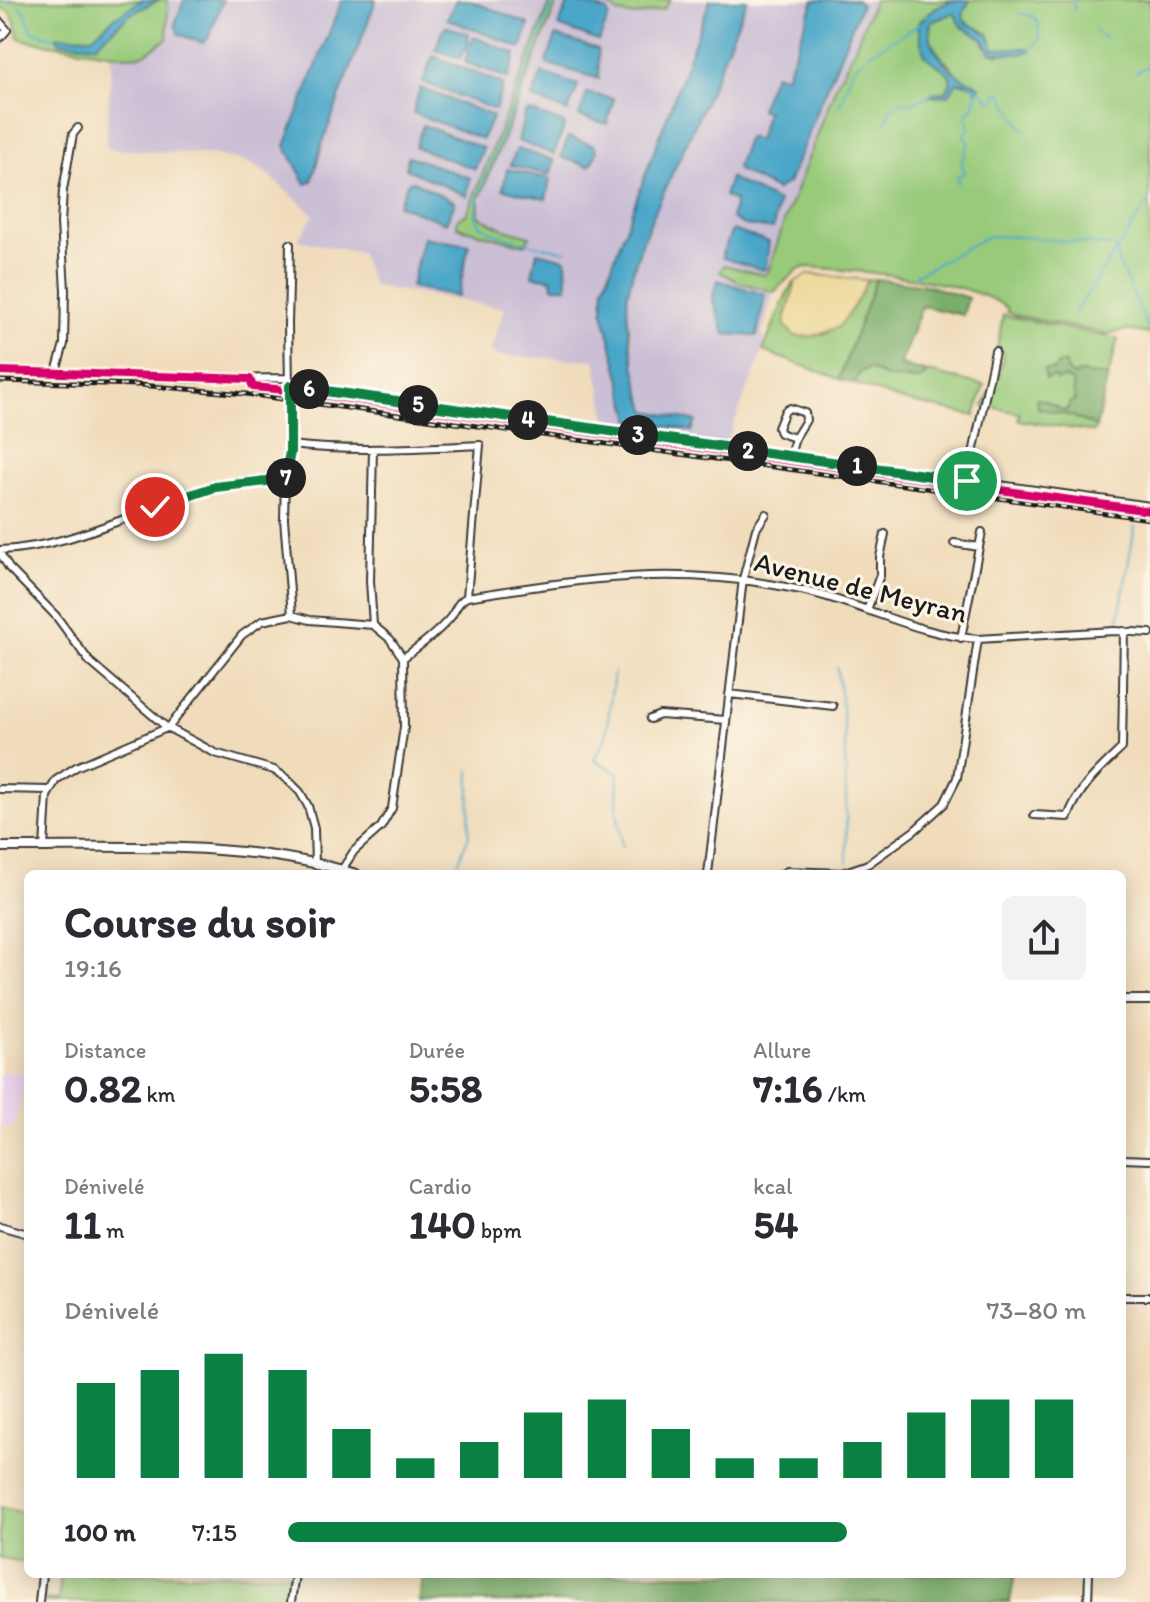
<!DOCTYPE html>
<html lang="fr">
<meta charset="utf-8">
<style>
body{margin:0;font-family:Itim,sans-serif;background:#f2f2f3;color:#2b2b33;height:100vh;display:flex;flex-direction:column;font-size:30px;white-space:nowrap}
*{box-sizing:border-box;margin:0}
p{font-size:26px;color:#7c7c81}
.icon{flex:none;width:44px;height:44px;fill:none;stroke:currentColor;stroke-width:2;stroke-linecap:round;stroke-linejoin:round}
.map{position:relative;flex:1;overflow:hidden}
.side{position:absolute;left:24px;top:870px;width:1102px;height:708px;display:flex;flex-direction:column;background:#fff;border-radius:12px;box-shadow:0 4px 20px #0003}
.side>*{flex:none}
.pin{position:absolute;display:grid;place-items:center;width:68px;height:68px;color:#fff;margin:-34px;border:4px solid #fff;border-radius:50%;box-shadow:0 2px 8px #0007}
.km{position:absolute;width:40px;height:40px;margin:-20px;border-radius:50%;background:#222;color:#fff;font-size:22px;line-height:40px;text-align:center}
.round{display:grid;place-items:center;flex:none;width:84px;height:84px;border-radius:12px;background:#f2f2f3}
.head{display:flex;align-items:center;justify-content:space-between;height:136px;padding:0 40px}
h1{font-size:44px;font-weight:800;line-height:60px}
.figures{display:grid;grid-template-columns:repeat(3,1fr);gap:12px;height:136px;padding:8px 40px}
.figures div{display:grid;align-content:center}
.figures b{font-size:40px;font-weight:800}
.figures small{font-size:22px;font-weight:400}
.figures p{font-size:22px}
.chart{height:224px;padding:16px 40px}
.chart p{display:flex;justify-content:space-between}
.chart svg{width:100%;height:144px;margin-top:8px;stroke:#0b8043;stroke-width:6}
ul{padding:0 40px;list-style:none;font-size:26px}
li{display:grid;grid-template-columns:128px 96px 1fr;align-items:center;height:60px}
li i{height:20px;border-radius:10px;background:#0b8043}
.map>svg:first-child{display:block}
.built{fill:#ebd1eb}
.industrial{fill:#cbbfd5}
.green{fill:#98ca7a;stroke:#5a734b;stroke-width:2}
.forest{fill:#7aae6a;stroke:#4b6543;stroke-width:2}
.sand{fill:#eeda9e;stroke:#857b5d;stroke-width:2}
.water{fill:#49a6c8;stroke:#326172;stroke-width:2}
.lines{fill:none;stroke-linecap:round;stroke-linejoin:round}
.stream{stroke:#49a6c8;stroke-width:2}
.minor-casing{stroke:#3c3934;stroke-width:10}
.secondary-casing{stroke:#3c3934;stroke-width:12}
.minor{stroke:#fff;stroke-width:6}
.secondary{stroke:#fff;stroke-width:8}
.rail-casing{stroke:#1c1c1c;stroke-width:5}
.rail{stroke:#fcf5e5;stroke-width:2;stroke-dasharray:6;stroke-linecap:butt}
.cycleway-casing{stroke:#fcf5e5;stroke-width:13}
.cycleway{stroke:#d6006c;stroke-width:8}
.route-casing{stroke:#fff;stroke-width:16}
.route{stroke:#0b8043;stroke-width:10}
.labels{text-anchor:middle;stroke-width:6;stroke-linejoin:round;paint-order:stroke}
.street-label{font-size:28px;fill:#1c1c1c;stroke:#fcf5e5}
</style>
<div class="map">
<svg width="1150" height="1602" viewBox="0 0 1150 1602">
<rect width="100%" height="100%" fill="#fcf5e5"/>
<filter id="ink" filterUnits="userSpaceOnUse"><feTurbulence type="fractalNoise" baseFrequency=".0125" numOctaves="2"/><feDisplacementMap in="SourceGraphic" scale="16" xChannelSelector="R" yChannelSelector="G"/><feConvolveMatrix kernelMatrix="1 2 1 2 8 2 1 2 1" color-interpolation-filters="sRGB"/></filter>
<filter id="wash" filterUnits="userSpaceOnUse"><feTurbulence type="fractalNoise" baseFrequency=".006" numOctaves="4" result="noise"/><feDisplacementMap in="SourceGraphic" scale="32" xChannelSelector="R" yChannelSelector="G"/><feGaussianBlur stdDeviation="1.8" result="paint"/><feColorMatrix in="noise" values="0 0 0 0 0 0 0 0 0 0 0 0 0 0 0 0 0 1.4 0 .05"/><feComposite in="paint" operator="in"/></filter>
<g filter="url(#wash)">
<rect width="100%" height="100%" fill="#f0dcbb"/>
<path class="built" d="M 28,1071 L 13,1130 L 0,1127 L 0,1073 Z"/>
<path class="industrial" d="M 168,0 L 342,0 L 285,146 L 307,184 L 313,181 L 322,144 L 376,0 L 602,0 L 618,13 L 664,9 L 670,0 L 710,0 L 604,287 L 603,312 L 631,419 L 695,421 L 647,411 L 640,398 L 628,311 L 628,289 L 667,182 L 693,129 L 747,0 L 874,0 L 851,57 L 838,81 L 784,222 L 768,272 L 764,276 L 736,267 L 724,265 L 721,268 L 720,272 L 723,274 L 774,292 L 762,333 L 766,344 L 725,446 L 609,431 L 595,360 L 499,356 L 490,353 L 505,308 L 373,286 L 361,253 L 298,240 L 314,215 L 266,173 L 248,162 L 215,155 L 109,149 L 106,144 L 112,52 L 128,56 L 159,46 L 167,39 Z"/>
<path class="green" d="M 0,0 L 168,0 L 167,39 L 143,55 L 128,56 L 23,40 L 18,37 L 15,21 L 9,11 L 0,8 Z
M 551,0 L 558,0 L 479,200 L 479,216 L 502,228 L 530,236 L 525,245 L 457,227 L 458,218 L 467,214 Z
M 602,0 L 670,0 L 664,9 L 636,16 L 618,13 Z
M 874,0 L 955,0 L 936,7 L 921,33 C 924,41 927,51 932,59 C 940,72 960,71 946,92 L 931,94 L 931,96 C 942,99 948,90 956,82 L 980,87 C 974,83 969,81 962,78 C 956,75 953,68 948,63 C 935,51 927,41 931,22 L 954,13 L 962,27 L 983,38 L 985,46 L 998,55 L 1025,48 L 994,50 L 988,34 C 971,22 953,27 970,0 L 1150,0 L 1150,334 L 1126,330 L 1108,334 L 1015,315 L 1007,312 L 1008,309 C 975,280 852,270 806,267 L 797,270 L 774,292 L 739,282 L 720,272 L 724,265 L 764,275 L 768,272 L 784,222 L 838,81 L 851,57 Z
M 876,279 L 839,379 L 763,351 C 773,328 780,304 793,283 L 822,334 C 842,326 839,323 850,308 C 858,298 862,292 867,280 Z
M 1003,315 L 1118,339 L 1108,376 L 1079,373 L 1075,376 L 1069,373 L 1064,363 L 1055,376 L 1072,381 L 1075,401 L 1064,411 L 1044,400 L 1038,408 L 1072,416 L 1096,427 L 1094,432 L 1018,420 L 1020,413 L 984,406 C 991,383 1004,375 1002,351 L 997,349 Z
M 869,369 L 906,379 L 920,380 L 928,372 L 984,385 L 975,416 L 897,399 L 855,384 L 860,372 Z
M 0,1507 L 28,1514 L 28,1563 L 0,1558 Z
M 61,1574 L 290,1574 L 286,1602 L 46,1602 L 46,1599 L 58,1600 Z"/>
<path class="forest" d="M 876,279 L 926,285 L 968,298 L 963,315 L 922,306 L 900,365 L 928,372 L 920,380 L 888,378 L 869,369 L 860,372 L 855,384 L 839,379 Z
M 1064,363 L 1069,373 L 1075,376 L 1079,373 L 1108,376 L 1096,427 L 1072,416 L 1038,408 L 1036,399 L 1044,400 L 1064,411 L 1067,410 L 1070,402 L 1075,401 L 1072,381 L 1064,378 L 1056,380 L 1055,376 L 1046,379 L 1044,370 L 1054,370 L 1057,365 Z
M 424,1574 L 1015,1574 L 1010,1602 L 419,1602 Z"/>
<path class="sand" d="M 809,274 L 867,280 C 860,298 850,312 839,327 L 810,337 L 794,336 L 784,324 L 795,284 L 793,283 Z"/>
<path class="water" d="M 142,0 L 159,0 L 132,13 L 95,45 L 59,42 L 57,36 L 92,37 L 114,18 Z
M 184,0 L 223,0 L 209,37 L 203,43 L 179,34 L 175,24 Z
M 342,0 L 376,0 L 322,144 L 312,181 L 306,184 L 285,146 Z
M 456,0 L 469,0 L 529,24 L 521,48 L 447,19 Z
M 570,0 L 607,11 L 609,16 L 599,41 L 558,26 Z
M 710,0 L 747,0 C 729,43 713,87 693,129 C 670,179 642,233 629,287 C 623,310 636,390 648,411 L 696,421 L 692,431 L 631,420 L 603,312 L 604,287 Z
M 814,0 L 857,0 L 861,5 L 788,183 L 776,190 L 736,169 L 748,137 L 758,140 L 767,112 L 760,109 L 774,74 L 786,76 Z
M 955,0 L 970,0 C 953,27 971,22 988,34 L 994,49 L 1026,48 L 1030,51 L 1022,54 L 991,53 L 982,38 L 962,27 L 954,13 L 931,22 C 925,44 942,62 958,75 C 965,81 973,81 980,87 L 976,91 L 973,84 L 957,82 L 949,95 L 930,96 L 931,93 L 946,92 C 961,69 936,69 926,56 C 921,48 919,32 918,23 L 936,7 Z
M 445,26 L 469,34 L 468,44 L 471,44 L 474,37 L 516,54 L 508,78 L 465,62 L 468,50 L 465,48 L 460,58 L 435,50 Z
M 556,36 L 598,49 L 599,79 L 546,63 Z
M 433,56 L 503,84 L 495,110 L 423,82 Z
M 542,73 L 578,85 L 568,112 L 532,98 Z
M 420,88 L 493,116 L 482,139 L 413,113 Z
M 587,93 L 614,99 L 607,124 L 579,116 Z
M 529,111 L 565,124 L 554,154 L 518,141 L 525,113 Z
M 423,125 L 483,148 L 475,169 L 415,147 Z
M 568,137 L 594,145 L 597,151 L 593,162 L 589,166 L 561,157 Z
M 517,149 L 554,160 L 550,175 L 510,165 Z
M 408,156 L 470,178 L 467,196 L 406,169 Z
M 507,169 L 550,179 L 546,199 L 503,189 Z
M 730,178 L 778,202 L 773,229 L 744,225 L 731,218 L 735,201 L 724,196 Z
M 413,181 L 455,202 L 446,223 L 398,205 L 408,182 Z
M 732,230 L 769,242 L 766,267 L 763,270 L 723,258 L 722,254 Z
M 423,237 L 469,245 L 458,296 L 411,287 Z
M 537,252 L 566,259 L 567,287 L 553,287 L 552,279 L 532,276 Z
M 718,280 L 765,295 L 757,336 L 725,334 L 712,298 Z"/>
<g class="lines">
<path class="stream" d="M 0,0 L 12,2
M 554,0 L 477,200 C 476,208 474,218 480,224 C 491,236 548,248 566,251
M 1073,0 L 1074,10
M 18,6 L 25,12 L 32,31 L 56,38
M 1019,13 L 1033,16 L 1038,22 L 1040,40 L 1029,50
M 1095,31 L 1106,39
M 1136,72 L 1147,67 L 1150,71
M 979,90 L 984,93 L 990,101 L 995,99 L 1000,91 C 1009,104 1014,120 1026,130
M 839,106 L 854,67 L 870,53 L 918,25
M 884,124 L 890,115 L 890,109 L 902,102 L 911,103 L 932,94
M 958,183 L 957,176 L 965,173 L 961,164 L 969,142 L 964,137 L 964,133 L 969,130 L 966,114 L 973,108 L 978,90 L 968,82
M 916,275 L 988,236 L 1026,237 L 1111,246 L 1116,250 L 1118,262 L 1149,330
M 1071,318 L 1150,200
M 1118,622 L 1135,526
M 837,667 L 845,734 L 847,863
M 614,672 L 606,736 L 594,760 L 618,773 L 617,811 L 622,847
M 454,874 L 469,835 L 470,769"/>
</g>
</g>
<g filter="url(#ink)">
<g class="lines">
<defs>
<path id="minor" d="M 0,22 L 7,30 L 0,38
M 290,244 L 288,324 L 290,452 L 285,479 L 284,519 L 292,615
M 0,371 L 200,379 L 289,378
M 56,372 L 64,344 L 65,290 L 61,223 L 63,190 L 73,134 L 78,128
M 290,386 L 1150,506
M 290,445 C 353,452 417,448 480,445 L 467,597 C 457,602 456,610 450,618 C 436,634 420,646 403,658
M 373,449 L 370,581 L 373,625
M 790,456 L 795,438 L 806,420 L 805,413 L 790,408 L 785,411 L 778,428 L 780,433 L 795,438
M 967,481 L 995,351
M 954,543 L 979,547
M 0,550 C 100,546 184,477 285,479
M 0,553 L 9,568 L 56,616 L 89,661 L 165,726 L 215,753 L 274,770 L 286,778 L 300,792 L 308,806 L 314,828 L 315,865
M 467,597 C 587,578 680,564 801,590 C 862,603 916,635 978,639 L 1114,631 L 1150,633
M 867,610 L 880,575 L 880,557 L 885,534
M 961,638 L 982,532
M 729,694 L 833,706
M 650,719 L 660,715 L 726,720
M 0,789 L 49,790
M 1034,815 L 1068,817 C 1079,787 1099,770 1122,748 L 1124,631
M 44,848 L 47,796 L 56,780 L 76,767 L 169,727 L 242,635 L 262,621 L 292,615 L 310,620 L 373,625 L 390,639 L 403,658 L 404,727 L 392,808 L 381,827 L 354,851 L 341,871
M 708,874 L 743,579 L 756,529 L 766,514
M 782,874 L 787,871 L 842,873 L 868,864 L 914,831 L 944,804 L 957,778 L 978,639
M 1122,1159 L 1150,1160
M 0,1226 L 28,1234
M 1122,1297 L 1150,1297
M 39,1602 L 42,1574
M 291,1602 L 295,1574
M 1088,1602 L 1089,1574"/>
<path id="secondary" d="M 0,847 C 118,848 241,839 356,874
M 1122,1000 L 1150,1000"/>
</defs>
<use href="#minor" class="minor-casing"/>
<use href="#secondary" class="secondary-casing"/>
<use href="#minor" class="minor"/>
<use href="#secondary" class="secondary"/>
<defs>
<path id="rail" d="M 0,381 L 139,385 L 246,394 L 1150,519"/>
</defs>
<use href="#rail" class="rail-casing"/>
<use href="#rail" class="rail"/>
<defs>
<path id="cycleway" d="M 0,371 L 250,379 L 253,387 L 287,390 L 1150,511"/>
</defs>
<use href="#cycleway" class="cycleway-casing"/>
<use href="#cycleway" class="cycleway"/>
</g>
</g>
<g class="lines" filter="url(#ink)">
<defs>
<path id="route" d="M 155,507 L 215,487 L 285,479 L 290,452 L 290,386 L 967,481"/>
</defs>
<use href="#route" class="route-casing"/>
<use href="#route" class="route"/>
</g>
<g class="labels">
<g class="street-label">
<text transform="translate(861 587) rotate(14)" y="10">Avenue de Meyran</text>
</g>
</g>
</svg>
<div class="pin" style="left:967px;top:481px;background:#1e9e55"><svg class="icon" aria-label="arrive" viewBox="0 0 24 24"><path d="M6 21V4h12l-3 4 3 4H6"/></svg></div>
<div class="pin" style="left:155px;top:507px;background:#d93025"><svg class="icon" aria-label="check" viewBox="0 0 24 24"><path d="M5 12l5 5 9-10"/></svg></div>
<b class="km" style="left:857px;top:466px">1</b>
<b class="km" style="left:748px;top:451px">2</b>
<b class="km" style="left:638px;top:435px">3</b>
<b class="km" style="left:528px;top:420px">4</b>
<b class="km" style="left:418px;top:405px">5</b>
<b class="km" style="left:309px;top:389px">6</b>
<b class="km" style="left:286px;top:478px">7</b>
<section class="side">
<div class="head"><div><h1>Course du soir</h1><p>19:16</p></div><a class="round"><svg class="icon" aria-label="share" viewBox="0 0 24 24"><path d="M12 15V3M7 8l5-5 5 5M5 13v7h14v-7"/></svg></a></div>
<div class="figures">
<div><p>Distance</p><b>0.82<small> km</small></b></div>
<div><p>Durée</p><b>5:58</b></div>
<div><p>Allure</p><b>7:16<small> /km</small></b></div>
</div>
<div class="figures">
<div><p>Dénivelé</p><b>11<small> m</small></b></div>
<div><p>Cardio</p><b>140<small> bpm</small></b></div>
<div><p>kcal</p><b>54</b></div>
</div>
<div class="chart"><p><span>Dénivelé</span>73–80 m</p>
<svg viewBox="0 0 160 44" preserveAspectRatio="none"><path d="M5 44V15M15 44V11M25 44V6M35 44V11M45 44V29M55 44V38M65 44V33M75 44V24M85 44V20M95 44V29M105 44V38M115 44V38M125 44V33M135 44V24M145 44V20M155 44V20"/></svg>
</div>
<ul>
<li><b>100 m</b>7:15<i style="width:70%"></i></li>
</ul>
</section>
</div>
